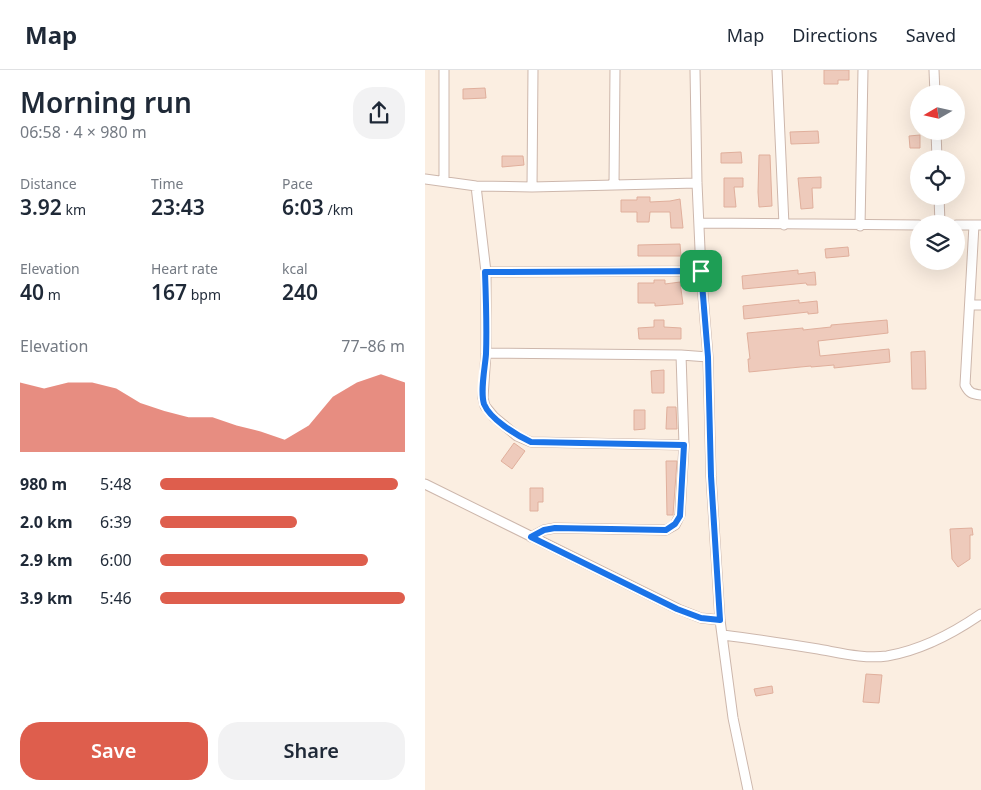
<!DOCTYPE html>
<meta charset="utf-8">
<style>
body{margin:0;font-family:"Noto Sans",sans-serif;background:#f2f2f3;color:#1f2937;height:100vh;display:flex;flex-direction:column;font-size:19px;white-space:nowrap}
*{box-sizing:border-box;margin:0}
p{font-size:16px;color:#747a83}
.icon{flex:none;width:28px;height:28px;fill:none;stroke:currentColor;stroke-width:2;stroke-linecap:round;stroke-linejoin:round}
.map{position:relative;flex:1;overflow:hidden}
.sheet{display:flex;flex-direction:column;background:#fff;width:425px}
.sheet>*{flex:none}
.needle{width:32px;rotate:261deg}
.tools{position:absolute;left:485px;top:15px;display:grid;gap:10px}
.tools a{display:grid;place-items:center;width:55px;height:55px;border-radius:50%;background:#fff;box-shadow:0 5px 20px #0002;font-size:25px}
.pin{position:absolute;display:grid;place-items:center;width:42px;height:42px;color:#fff;margin:-21px;border-radius:10px;box-shadow:0 2px 8px #0006}
.round{display:grid;place-items:center;flex:none;width:52px;height:52px;border-radius:20px;background:#f2f2f3}
.overview{display:flex;align-items:center;justify-content:space-between;height:85px;padding:0 20px}
h1{font-size:28px;font-weight:600;line-height:38px}
.figures{display:grid;grid-template-columns:repeat(3,1fr);gap:8px;height:85px;padding:5px 20px}
.figures div{display:grid;align-content:center}
.figures b{font-size:21px;font-weight:600}
.figures small{font-size:14px;font-weight:400}
.figures p{font-size:14px}
.chart{height:140px;padding:10px 20px}
.chart p{display:flex;justify-content:space-between}
.chart svg{width:100%;height:90px;margin-top:5px;fill:#de5e4d;opacity:.7}
.action{display:flex;gap:10px;margin-top:auto;padding:10px 20px}
.action a{flex:1;height:58px;border-radius:20px;background:#de5e4d;color:#fff;font-size:20px;font-weight:600;line-height:58px;text-align:center}
.action a+a{background:#f2f2f3;color:#1f2937}
ul{padding:0 20px;list-style:none;font-size:16px}
li{display:grid;grid-template-columns:80px 60px 1fr;align-items:center;height:38px}
li i{height:12px;border-radius:6px;background:#de5e4d}
header{display:flex;align-items:center;gap:30px;box-sizing:border-box;height:70px;padding:0 25px;background:#fff;border-bottom:1px solid #e0e1e3}
header strong{font-size:24px}
nav{display:flex;gap:28px;margin-inline-start:auto;font-size:18px}
main{display:flex;flex:1;min-height:0}
.map>svg:first-child{display:block}
.building{fill:#eecabb;stroke:#e0af9c}
.lines{fill:none;stroke-linecap:round;stroke-linejoin:round}
.minor-casing{stroke:#cdb7ac;stroke-width:11}
.minor{stroke:#fff;stroke-width:9}
.route-casing{stroke:#fff;stroke-width:10}
.route{stroke:#1a73e8;stroke-width:6}
</style>
<header>
<strong>Map</strong>
<nav><a>Map</a><a>Directions</a><a>Saved</a></nav>
</header>
<main>
<section class="sheet">
<div class="overview"><div><h1>Morning run</h1><p>06:58 · 4 × 980 m</p></div><a class="round"><svg class="icon" aria-label="share" viewBox="0 0 24 24"><path d="M12 15V3M7 8l5-5 5 5M5 13v7h14v-7"/></svg></a></div>
<div class="figures">
<div><p>Distance</p><b>3.92<small> km</small></b></div>
<div><p>Time</p><b>23:43</b></div>
<div><p>Pace</p><b>6:03<small> /km</small></b></div>
</div>
<div class="figures">
<div><p>Elevation</p><b>40<small> m</small></b></div>
<div><p>Heart rate</p><b>167<small> bpm</small></b></div>
<div><p>kcal</p><b>240</b></div>
</div>
<div class="chart"><p><span>Elevation</span>77–86 m</p>
<svg viewBox="0 0 160 44" preserveAspectRatio="none"><path d="M0 44V10L10 13L20 10L30 10L40 13L50 20L60 24L70 27L80 27L90 31L100 34L110 38L120 31L130 17L140 10L150 6L160 10V44z"/></svg>
</div>
<ul>
<li><b>980 m</b>5:48<i style="width:97%"></i></li>
<li><b>2.0 km</b>6:39<i style="width:56%"></i></li>
<li><b>2.9 km</b>6:00<i style="width:85%"></i></li>
<li><b>3.9 km</b>5:46<i style="width:100%"></i></li>
</ul>
<div class="action"><a>Save</a><a>Share</a></div>
</section>
<div class="map">
<svg width="556" height="720" viewBox="0 0 556 720">
<rect width="100%" height="100%" fill="#fbeee1"/>
<path class="building" d="M 399,0 L 424,0 L 424,10 L 413,10 L 413,14 L 399,14 Z
M 60,18 L 61,28 L 38,29 L 38,19 Z
M 393,61 L 394,73 L 366,74 L 365,62 Z
M 495,65 L 495,78 L 485,78 L 484,66 Z
M 316,82 L 317,93 L 296,93 L 296,83 Z
M 334,85 L 345,85 L 347,136 L 334,137 L 333,122 Z
M 77,86 L 98,86 L 99,95 L 77,97 Z
M 396,107 L 396,118 L 387,118 L 388,138 L 376,139 L 373,108 Z
M 299,108 L 318,108 L 318,117 L 309,117 L 311,137 L 299,137 Z
M 212,127 L 225,127 L 225,132 L 245,131 L 255,129 L 258,158 L 246,158 L 245,142 L 225,142 L 224,152 L 212,152 L 212,142 L 196,142 L 196,130 L 212,130 Z
M 255,174 L 256,186 L 213,186 L 213,175 Z
M 423,177 L 424,186 L 401,188 L 400,179 Z
M 373,200 L 373,204 L 390,202 L 391,215 L 382,215 L 381,213 L 318,219 L 317,206 Z
M 229,210 L 240,210 L 240,214 L 255,212 L 258,234 L 230,236 L 230,233 L 213,233 L 213,213 L 229,213 Z
M 374,230 L 374,233 L 392,231 L 393,243 L 383,244 L 383,242 L 319,249 L 318,236 Z
M 229,250 L 239,250 L 239,257 L 256,258 L 256,269 L 214,269 L 213,258 L 229,257 Z
M 462,250 L 463,263 L 393,271 L 395,286 L 464,279 L 465,292 L 409,298 L 409,295 L 386,297 L 386,296 L 324,302 L 323,289 L 325,289 L 322,263 L 378,258 L 378,260 L 406,257 L 406,255 Z
M 500,281 L 501,319 L 487,319 L 486,282 Z
M 239,300 L 239,323 L 227,323 L 226,301 Z
M 242,337 L 251,337 L 252,359 L 241,359 Z
M 209,340 L 220,340 L 220,359 L 209,360 Z
M 89,373 L 100,381 L 87,399 L 76,391 Z
M 241,391 L 252,391 L 248,445 L 242,445 Z
M 105,418 L 118,418 L 118,432 L 113,432 L 113,441 L 105,441 Z
M 547,458 L 548,465 L 545,465 L 545,489 L 533,497 L 527,489 L 525,459 Z
M 441,604 L 457,605 L 454,633 L 438,632 Z
M 347,616 L 348,623 L 331,626 L 329,619 Z"/>
<g class="lines">
<defs>
<path id="minor" d="M 19,0 L 19,111
M 270,0 L 272,113 L 276,201 L 283,287 L 286,406 L 295,550 L 308,648 L 323,720
M 352,0 L 359,155
M 509,0 L 510,24
M 511,61 L 512,89
M 0,109 L 51,116 L 107,117 L 272,113
M 189,115 L 190,0
M 51,116 L 61,202 L 61,283 L 58,328 L 60,336 L 69,347 L 92,366 L 106,372 L 259,375
M 107,117 L 108,0
M 514,126 L 515,154
M 274,153 L 494,155
M 531,155 L 556,155
M 549,155 L 540,315 C 544,323 547,324 556,325
M 435,156 L 438,0
M 61,202 L 276,201
M 545,235 L 556,235
M 61,283 L 256,285 L 283,287
M 0,414 L 253,539 L 276,548 L 295,550
M 106,467 L 119,460 L 130,458 L 241,460 L 250,455 L 255,445 L 259,375 L 256,285
M 298,565 C 330,569 362,574 393,579 C 416,583 439,589 462,586 C 497,580 527,564 556,544"/>
</defs>
<use href="#minor" class="minor-casing"/>
<use href="#minor" class="minor"/>
</g>
<g class="lines">
<defs>
<path id="route" d="M 276,201 L 283,287 L 286,406 L 295,550 L 276,548 L 252,539 L 106,467 L 119,460 L 130,458 L 241,460 L 250,454 L 255,446 L 259,375 L 106,372 C 91,365 65,349 59,334 C 55,321 60,298 61,284 C 62,257 61,229 60,202 Z"/>
</defs>
<use href="#route" class="route-casing"/>
<use href="#route" class="route"/>
</g>
</svg>
<div class="tools">
<a><svg class="needle" viewBox="-14 -14 28 28"><path d="M0-13l5 13h-10z" fill="#e53935"/><path d="M0 13l5-13h-10z" fill="#747a83"/></svg></a>
<a><svg class="icon" aria-label="locate" viewBox="0 0 24 24"><circle cx="12" cy="12" r="6"/><path d="M12 2v4M12 18v4M2 12h4M18 12h4"/></svg></a>
<a><svg class="icon" aria-label="layers" viewBox="0 0 24 24"><path d="M12 4l9 5-9 5-9-5zM3 14l9 5 9-5"/></svg></a>
</div>
<div class="pin" style="left:276px;top:201px;background:#1e9e55"><svg class="icon" aria-label="arrive" viewBox="0 0 24 24"><path d="M6 21V4h12l-3 4 3 4H6"/></svg></div>
</div>
</main>
